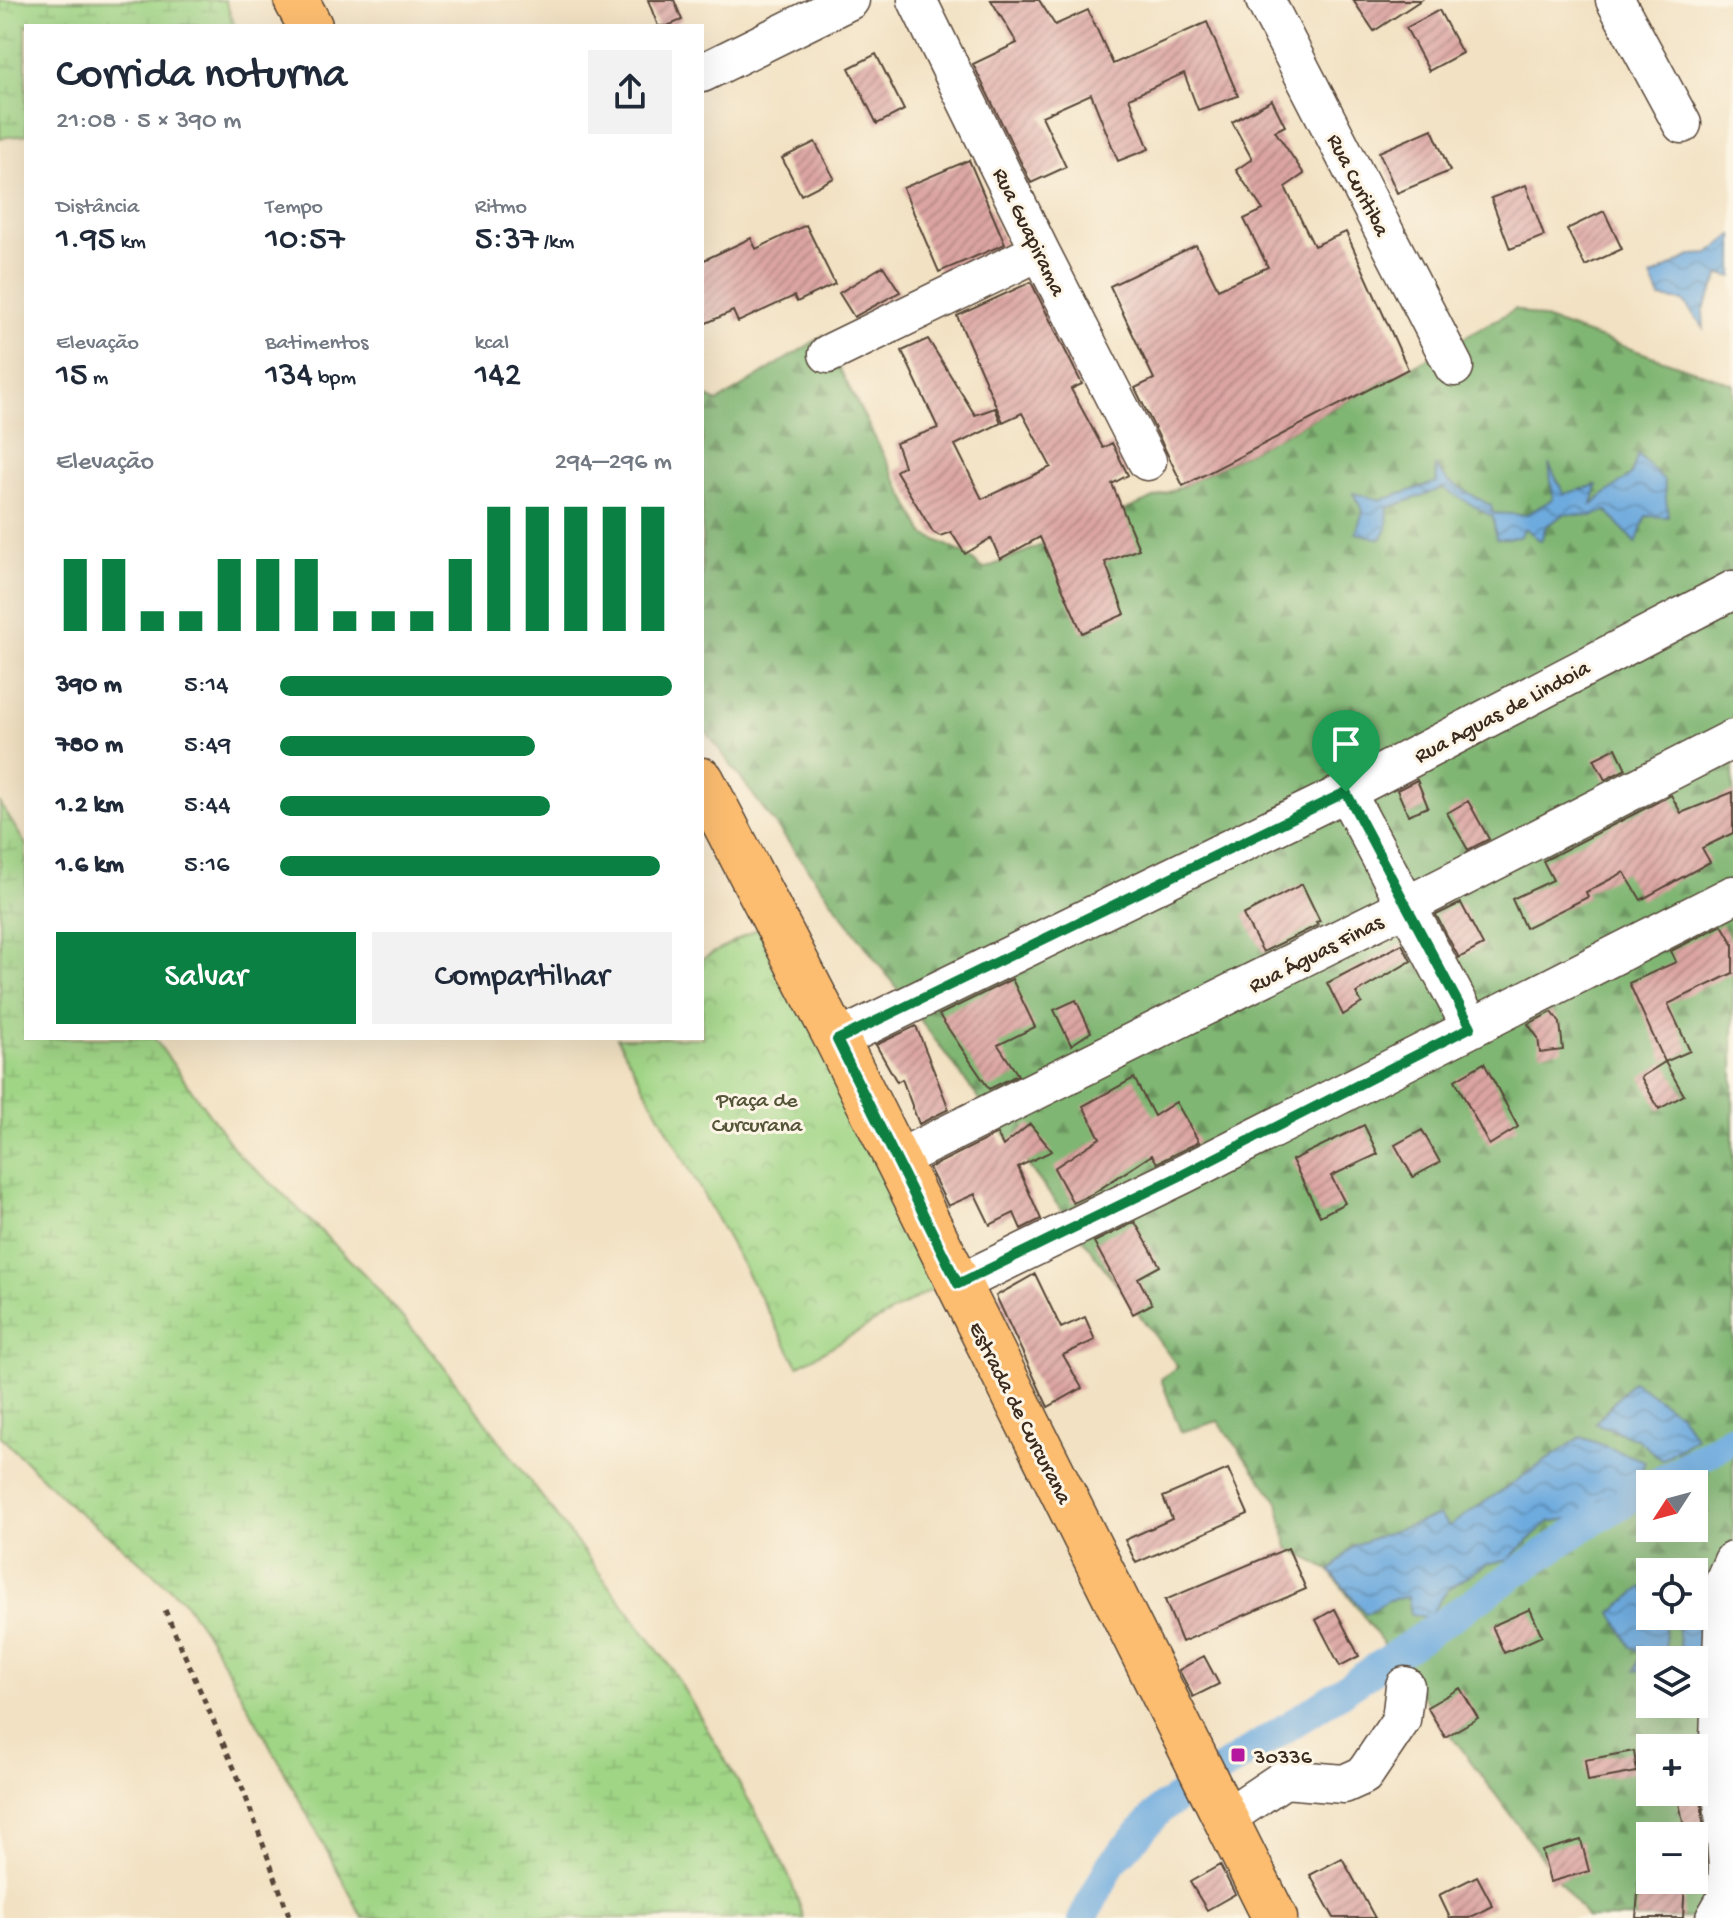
<!DOCTYPE html>
<html lang="pt">
<meta charset="utf-8">
<style>
body{margin:0;font-family:"Gochi Hand",sans-serif;background:#f2f2f3;color:#1f2937;height:100vh;display:flex;flex-direction:column;font-size:30px;white-space:nowrap}
*{box-sizing:border-box;margin:0}
p{font-size:26px;color:#747a83}
.icon{flex:none;width:44px;height:44px;fill:none;stroke:currentColor;stroke-width:2;stroke-linecap:round;stroke-linejoin:round}
.map{position:relative;flex:1;overflow:hidden}
.sheet{position:absolute;left:24px;top:24px;width:680px;height:1016px;display:flex;flex-direction:column;background:#fff;border-radius:0px;box-shadow:0 8px 32px #0002}
.sheet>*{flex:none}
.needle{width:52px;rotate:234deg}
.buttons{position:absolute;left:1636px;top:1470px;display:grid;gap:16px}
.buttons a{display:grid;place-items:center;width:72px;height:72px;border-radius:0px;background:#fff;box-shadow:0 8px 32px #0002;font-size:40px}
.pin{position:absolute;display:grid;place-items:center;width:68px;height:68px;color:#fff;margin:-82px -34px;border-radius:50% 50% 50% 0;rotate:-45deg;box-shadow:0 0 8px #0007}
.pin .icon{rotate:45deg}
.round{display:grid;place-items:center;flex:none;width:84px;height:84px;border-radius:0px;background:#f2f2f3}
.summary{display:flex;align-items:center;justify-content:space-between;height:136px;padding:0 32px}
h1{font-size:44px;font-weight:600;line-height:60px}
.metrics{display:grid;grid-template-columns:repeat(3,1fr);gap:12px;height:136px;padding:8px 32px}
.metrics div{display:grid;align-content:center}
.metrics b{font-size:34px;font-weight:600}
.metrics small{font-size:22px;font-weight:400}
.metrics p{font-size:22px}
.chart{height:224px;padding:16px 32px}
.chart p{display:flex;justify-content:space-between}
.chart svg{width:100%;height:144px;margin-top:8px;stroke:#0b8043;stroke-width:6}
.action{display:flex;gap:16px;margin-top:auto;padding:16px 32px}
.action a{flex:1;height:92px;border-radius:0px;background:#0b8043;color:#fff;font-size:32px;font-weight:600;line-height:92px;text-align:center}
.action a+a{background:#f2f2f3;color:#1f2937}
ul{padding:0 32px;list-style:none;font-size:26px}
li{display:grid;grid-template-columns:128px 96px 1fr;align-items:center;height:60px}
li i{height:20px;border-radius:10px;background:#0b8043}
.map>svg:first-child{display:block}
.forest{fill:url(#forest-firs);stroke:#5e7048;stroke-width:2;fill-rule:evenodd}
.wetland{fill:url(#wetland-marsh);stroke:#6e8052;stroke-width:2}
.park{fill:url(#park-crowns);stroke:#6e8052;stroke-width:2}
.water{fill:url(#water-waves);stroke:#546a7e;stroke-width:2}
.lines{fill:none;stroke-linecap:round;stroke-linejoin:round}
.canal{stroke:#6daade;stroke-width:30}
.building{fill:url(#building-hatch)}
.minor-casing{stroke:#564537;stroke-width:41}
.major-casing{stroke:#564537;stroke-width:47}
.path{stroke:#564537;stroke-width:5;stroke-dasharray:6 6;stroke-linecap:butt}
.minor{stroke:#fff;stroke-width:38}
.major{stroke:#fcbd6f;stroke-width:44}
.route-casing{stroke:#fff;stroke-width:16}
.route{stroke:#0b8043;stroke-width:10}
.poi-dot{fill:#b5179e;stroke:#fcf5e5;stroke-width:3}
.labels{text-anchor:middle;stroke-width:6;stroke-linejoin:round;paint-order:stroke}
.street-label{font-size:22px;fill:#3b2a1e;stroke:#fcf5e5}
.park-label{font-size:22px;fill:#545538;stroke:#fcf5e5}
.poi-label{font-size:22px;fill:#3b2a1e;stroke:#fcf5e5;text-anchor:start}
</style>
<div class="map">
<svg width="1733" height="1918" viewBox="0 0 1733 1918">
<defs>
<pattern id="forest-firs" width="22" height="20" patternUnits="userSpaceOnUse" patternTransform="scale(2)"><rect width="22" height="20" fill="#80b673"/><path d="M5 1l3.5 6h-7zM16 11l3.5 6h-7z" fill="#6a945e"/></pattern>
<pattern id="wetland-marsh" width="20" height="14" patternUnits="userSpaceOnUse" patternTransform="scale(2)"><rect width="20" height="14" fill="#a0d586"/><path d="M1 5h8M5 5V1M11 12h8M15 12V8" fill="none" stroke="#8bb773"/></pattern>
<pattern id="park-crowns" width="20" height="18" patternUnits="userSpaceOnUse" patternTransform="scale(2)"><rect width="20" height="18" fill="#a0d586"/><path d="M2 6a3 3 0 1 1 6 0M12 15a3 3 0 1 1 6 0" fill="none" stroke="#8bb773"/></pattern>
<pattern id="water-waves" width="16" height="10" patternUnits="userSpaceOnUse" patternTransform="scale(2)"><rect width="16" height="10" fill="#6daade"/><path d="M0 5q4-4 8 0t8 0" fill="none" stroke="#5b8bb3"/></pattern>
<pattern id="building-hatch" width="6" height="6" patternUnits="userSpaceOnUse" patternTransform="scale(2)"><rect width="6" height="6" fill="#dca5a3"/><path d="M-1 1l2-2M0 6l6-6M5 7l2-2" fill="none" stroke="#b48784"/></pattern>
</defs>
<rect width="100%" height="100%" fill="#fcf5e5"/>
<filter id="ink" filterUnits="userSpaceOnUse"><feTurbulence type="fractalNoise" baseFrequency=".0125" numOctaves="2"/><feDisplacementMap in="SourceGraphic" scale="16" xChannelSelector="R" yChannelSelector="G"/><feConvolveMatrix kernelMatrix="1 2 1 2 8 2 1 2 1" color-interpolation-filters="sRGB"/></filter>
<filter id="wash" filterUnits="userSpaceOnUse"><feTurbulence type="fractalNoise" baseFrequency=".006" numOctaves="4" result="noise"/><feDisplacementMap in="SourceGraphic" scale="32" xChannelSelector="R" yChannelSelector="G"/><feGaussianBlur stdDeviation="1.8" result="paint"/><feColorMatrix in="noise" values="0 0 0 0 0 0 0 0 0 0 0 0 0 0 0 0 0 1.4 0 .05"/><feComposite in="paint" operator="in"/></filter>
<g filter="url(#wash)">
<rect width="100%" height="100%" fill="#f2e1c2"/>
<path class="forest" d="M 1515,309 L 1733,384 L 1733,1918 L 1587,1918 L 1329,1570 L 1288,1548 L 1278,1502 L 1218,1421 L 1181,1432 L 1161,1379 L 1178,1367 L 702,726 L 702,394 L 717,402 L 823,336 L 924,534 L 965,554 L 984,569 L 1183,486 L 1408,369 ZM 1650,1484 L 1694,1484 L 1694,1528 L 1650,1528 ZM 1650,1572 L 1694,1572 L 1694,1616 L 1650,1616 ZM 1650,1660 L 1694,1660 L 1694,1704 L 1650,1704 ZM 1650,1748 L 1694,1748 L 1694,1792 L 1650,1792 ZM 1650,1836 L 1694,1836 L 1694,1880 L 1650,1880 Z"/>
<path class="wetland" d="M 0,0 L 225,0 L 235,26 L 26,26 L 26,135 L 0,138 Z
M 0,803 L 26,845 L 26,1038 L 154,1038 L 239,1155 L 277,1188 L 367,1277 L 434,1354 L 672,1669 L 769,1835 L 791,1881 L 804,1918 L 363,1918 L 277,1758 L 210,1639 L 183,1600 L 114,1539 L 74,1509 L 0,1436 Z"/>
<path class="park" d="M 762,926 L 939,1285 L 798,1366 L 617,1038 L 702,1038 L 702,959 Z"/>
<path class="water" d="M 1733,235 L 1733,277 L 1720,274 L 1703,311 L 1704,328 L 1683,301 L 1660,298 L 1651,277 L 1692,255 L 1709,254 Z
M 1638,454 L 1664,481 L 1668,517 L 1646,516 L 1636,544 L 1607,511 L 1591,516 L 1565,514 L 1546,526 L 1541,541 L 1525,528 L 1519,537 L 1496,539 L 1493,517 L 1443,488 L 1388,508 L 1387,529 L 1381,539 L 1356,533 L 1363,511 L 1353,493 L 1382,500 L 1437,482 L 1435,466 L 1448,481 L 1491,506 L 1493,513 L 1525,515 L 1553,499 L 1549,464 L 1564,494 L 1597,485 L 1592,504 L 1631,475 Z
M 1633,1381 L 1679,1414 L 1696,1437 L 1662,1460 L 1637,1439 L 1595,1423 Z
M 1581,1437 L 1645,1461 L 1638,1483 L 1600,1499 L 1587,1516 L 1549,1522 L 1509,1559 L 1487,1564 L 1447,1590 L 1428,1618 L 1411,1614 L 1408,1597 L 1389,1600 L 1366,1614 L 1330,1571 L 1354,1545 L 1439,1515 L 1449,1526 Z
M 1706,1565 C 1712,1607 1713,1640 1697,1681 L 1694,1681 L 1694,1660 L 1681,1660 L 1676,1616 L 1694,1616 L 1694,1572 Z
M 1643,1587 L 1650,1599 L 1650,1616 L 1661,1616 L 1665,1623 L 1666,1660 L 1650,1660 L 1650,1676 L 1648,1670 L 1635,1671 L 1642,1652 L 1631,1647 L 1612,1612 Z"/>
<g class="lines">
<path class="canal" d="M 1656,1484 L 1733,1438
M 1083,1918 L 1111,1864 L 1162,1808 L 1335,1696 L 1580,1529 L 1650,1487"/>
</g>
<g id="blocks">
<path class="building" d="M 648,0 L 674,0 L 682,20 L 667,26 L 658,26 Z
M 991,0 L 1039,0 L 1055,25 L 1088,10 L 1113,64 L 1207,22 L 1238,96 L 1198,110 L 1184,73 L 1129,98 L 1149,149 L 1118,161 L 1091,94 L 1042,116 L 1066,167 L 1031,183 L 973,64 L 1017,43 Z
M 1353,0 L 1421,0 L 1374,31 Z
M 1439,10 L 1462,53 L 1429,71 L 1406,28 Z
M 876,54 L 904,110 L 877,124 L 849,68 Z
M 1272,100 L 1285,126 L 1275,131 L 1304,174 L 1285,187 L 1314,246 L 1346,232 L 1408,369 L 1183,486 L 1135,388 L 1154,379 L 1110,286 L 1196,245 L 1218,289 L 1268,267 L 1244,219 L 1263,210 L 1236,170 L 1252,159 L 1232,122 Z
M 1432,129 L 1450,171 L 1397,193 L 1379,152 Z
M 815,142 L 834,178 L 801,195 L 782,158 Z
M 969,160 L 1005,244 L 939,272 L 903,188 Z
M 1526,185 L 1544,236 L 1510,249 L 1491,198 Z
M 1604,211 L 1622,249 L 1585,266 L 1567,229 Z
M 806,225 L 835,284 L 797,302 L 794,296 L 738,322 L 733,311 L 702,325 L 702,261 L 751,238 L 756,249 Z
M 883,266 L 900,292 L 854,317 L 839,293 Z
M 1031,282 L 1082,384 L 1071,389 L 1103,448 L 1112,443 L 1128,475 L 1112,484 L 1139,549 L 1105,562 L 1125,614 L 1082,633 L 1040,537 L 1000,559 L 991,538 L 965,554 L 951,532 L 940,536 L 933,532 L 896,471 L 904,466 L 896,443 L 938,428 L 902,351 L 928,339 L 975,415 L 995,408 L 1001,423 L 955,445 L 982,499 L 1051,467 L 1022,413 L 1003,422 L 957,316 Z
M 1616,748 L 1626,769 L 1605,780 L 1594,759 Z
M 1417,780 L 1428,807 L 1408,815 L 1397,790 Z
M 1733,792 L 1733,833 L 1702,848 L 1710,862 L 1641,900 L 1624,872 L 1586,892 L 1588,897 L 1525,928 L 1512,899 L 1553,880 L 1543,861 L 1671,795 L 1681,813 Z
M 1468,801 L 1489,839 L 1468,850 L 1447,813 Z
M 1302,884 L 1320,921 L 1316,922 L 1318,925 L 1263,952 L 1243,915 Z
M 1461,903 L 1483,945 L 1459,958 L 1436,915 Z
M 1722,925 L 1733,944 L 1733,973 L 1668,1004 L 1690,1051 L 1665,1062 L 1629,983 L 1676,962 L 1671,951 Z
M 1402,944 L 1411,961 L 1356,993 L 1362,1003 L 1343,1015 L 1327,983 Z
M 1012,979 L 1035,1027 L 998,1045 L 1018,1075 L 989,1089 L 939,1015 Z
M 1076,1000 L 1091,1032 L 1071,1045 L 1054,1010 Z
M 1552,1012 L 1560,1023 L 1563,1050 L 1540,1053 L 1538,1038 L 1528,1024 Z
M 916,1026 L 949,1109 L 919,1124 L 902,1079 L 897,1082 L 876,1045 Z
M 1665,1062 L 1684,1095 L 1659,1109 L 1641,1077 Z
M 1484,1063 L 1518,1127 L 1489,1145 L 1455,1080 Z
M 1134,1078 L 1154,1116 L 1176,1102 L 1199,1142 L 1157,1163 L 1152,1155 L 1092,1194 L 1073,1203 L 1054,1168 L 1100,1138 L 1083,1106 Z
M 1030,1124 L 1052,1151 L 1018,1167 L 1041,1219 L 1021,1229 L 1014,1213 L 990,1225 L 975,1194 L 948,1206 L 929,1168 L 997,1134 L 1003,1146 Z
M 1364,1125 L 1378,1154 L 1331,1176 L 1345,1203 L 1320,1216 L 1292,1160 Z
M 1422,1130 L 1440,1162 L 1413,1177 L 1395,1145 Z
M 1135,1222 L 1160,1266 L 1138,1278 L 1152,1304 L 1133,1314 L 1094,1242 Z
M 1035,1274 L 1061,1328 L 1085,1317 L 1095,1340 L 1063,1355 L 1082,1388 L 1048,1407 L 996,1296 Z
M 1228,1469 L 1248,1514 L 1136,1563 L 1125,1540 L 1172,1519 L 1163,1497 Z
M 1288,1548 L 1306,1589 L 1182,1642 L 1165,1600 Z
M 1335,1609 L 1359,1656 L 1340,1666 L 1316,1620 Z
M 1530,1609 L 1542,1636 L 1504,1653 L 1492,1626 Z
M 1204,1656 L 1219,1684 L 1193,1697 L 1179,1670 Z
M 1460,1688 L 1478,1718 L 1445,1737 L 1427,1707 Z
M 1634,1751 L 1637,1772 L 1588,1781 L 1585,1760 Z
M 1700,1778 L 1706,1868 L 1705,1888 L 1698,1889 L 1694,1871 L 1694,1836 L 1686,1836 L 1677,1794 L 1694,1792 L 1694,1779 Z
M 1581,1840 L 1589,1871 L 1550,1882 L 1542,1851 Z
M 1342,1858 L 1375,1918 L 1334,1918 L 1310,1875 Z
M 1220,1865 L 1235,1894 L 1207,1910 L 1190,1882 Z
M 1477,1876 L 1493,1906 L 1469,1918 L 1450,1918 L 1439,1895 Z
M 1639,1880 L 1685,1880 L 1683,1918 L 1636,1918 Z"/>
</g>
</g>
<g filter="url(#ink)">
<use href="#blocks" fill-opacity="0" stroke="#564537" stroke-width="2"/>
<g class="lines">
<defs>
<path id="minor" d="M 917,0 L 1040,251 L 1147,461
M 1265,0 L 1454,367
M 1615,0 L 1682,124
M 702,73 L 850,0
M 828,354 L 1040,251
M 1346,792 L 1471,1027
M 837,1040 L 1346,792 L 1733,590
M 896,1160 L 1408,905 L 1733,739
M 958,1284 L 1184,1174 L 1733,895
M 1226,1818 L 1284,1779 L 1344,1784 L 1364,1775 L 1401,1720 L 1405,1686
M 1715,1918 L 1726,1899 L 1728,1868 L 1719,1740 L 1725,1579 L 1733,1561"/>
<path id="major" d="M 296,0 L 310,26
M 702,780 L 837,1040 L 1275,1918"/>
</defs>
<use href="#minor" class="minor-casing"/>
<use href="#major" class="major-casing"/>
<path class="path" d="M 165,1610 L 241,1784 L 290,1918"/>
<use href="#minor" class="minor"/>
<use href="#major" class="major"/>
</g>
</g>
<g class="lines" filter="url(#ink)">
<defs>
<path id="route" d="M 1346,792 L 1471,1027 L 1184,1174 L 958,1284 L 837,1040 Z"/>
</defs>
<use href="#route" class="route-casing"/>
<use href="#route" class="route"/>
</g>
<rect class="poi-dot" x="1230" y="1747" width="16" height="16" rx="4"/>
<g class="labels">
<g class="street-label">
<text transform="translate(1360 184) rotate(63)" y="8">Rua Curitiba</text>
<text transform="translate(1031 231) rotate(64)" y="8">Rua Guapirama</text>
<text transform="translate(1501 710) rotate(-28)" y="8">Rua Aguas de Lindoia</text>
<text transform="translate(1315 952) rotate(-27)" y="8">Rua Águas Finas</text>
<text transform="translate(1022 1412) rotate(63)" y="8">Estrada de Curcurana</text>
</g>
<g class="park-label">
<text x="757" y="1106">Praça de<tspan x="757" dy="25">Curcurana</tspan></text>
</g>
<g class="poi-label">
<text x="1254" y="1763">30336</text>
</g>
</g>
</svg>
<div class="buttons">
<a><svg class="needle" viewBox="-14 -14 28 28"><path d="M0-13l5 13h-10z" fill="#e53935"/><path d="M0 13l5-13h-10z" fill="#747a83"/></svg></a>
<a><svg class="icon" aria-label="locate" viewBox="0 0 24 24"><circle cx="12" cy="12" r="6"/><path d="M12 2v4M12 18v4M2 12h4M18 12h4"/></svg></a>
<a><svg class="icon" aria-label="layers" viewBox="0 0 24 24"><path d="M12 4l9 5-9 5-9-5zM3 14l9 5 9-5"/></svg></a>
<a>+</a>
<a>−</a>
</div>
<div class="pin" style="left:1346px;top:792px;background:#1e9e55"><svg class="icon" aria-label="arrive" viewBox="0 0 24 24"><path d="M6 21V4h12l-3 4 3 4H6"/></svg></div>
<section class="sheet">
<div class="summary"><div><h1>Corrida noturna</h1><p>21:08 · 5 × 390 m</p></div><a class="round"><svg class="icon" aria-label="share" viewBox="0 0 24 24"><path d="M12 15V3M7 8l5-5 5 5M5 13v7h14v-7"/></svg></a></div>
<div class="metrics">
<div><p>Distância</p><b>1.95<small> km</small></b></div>
<div><p>Tempo</p><b>10:57</b></div>
<div><p>Ritmo</p><b>5:37<small> /km</small></b></div>
</div>
<div class="metrics">
<div><p>Elevação</p><b>15<small> m</small></b></div>
<div><p>Batimentos</p><b>134<small> bpm</small></b></div>
<div><p>kcal</p><b>142</b></div>
</div>
<div class="chart"><p><span>Elevação</span>294–296 m</p>
<svg viewBox="0 0 160 44" preserveAspectRatio="none"><path d="M5 44V22M15 44V22M25 44V38M35 44V38M45 44V22M55 44V22M65 44V22M75 44V38M85 44V38M95 44V38M105 44V22M115 44V6M125 44V6M135 44V6M145 44V6M155 44V6"/></svg>
</div>
<ul>
<li><b>390 m</b>5:14<i style="width:100%"></i></li>
<li><b>780 m</b>5:49<i style="width:65%"></i></li>
<li><b>1.2 km</b>5:44<i style="width:69%"></i></li>
<li><b>1.6 km</b>5:16<i style="width:97%"></i></li>
</ul>
<div class="action"><a>Salvar</a><a>Compartilhar</a></div>
</section>
</div>
